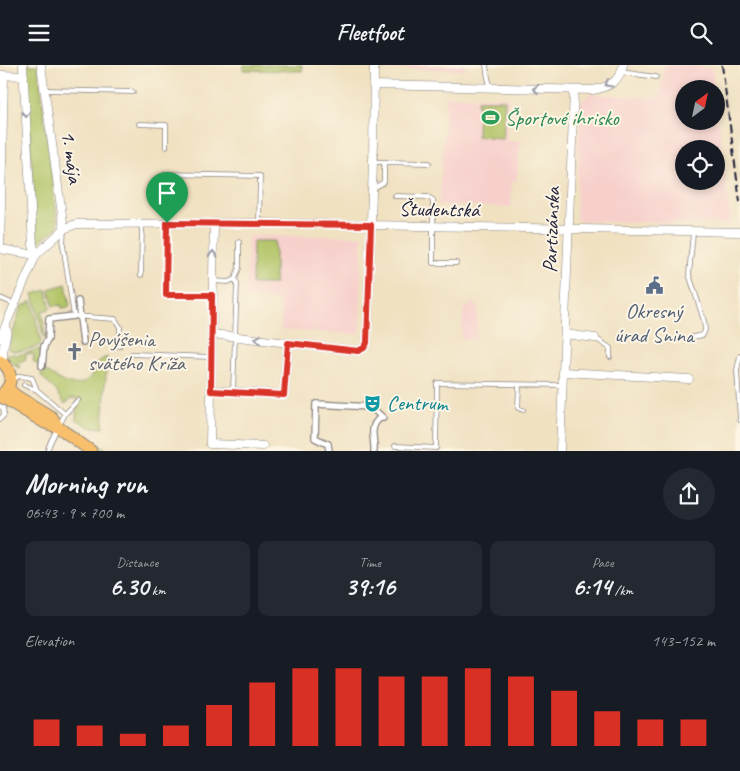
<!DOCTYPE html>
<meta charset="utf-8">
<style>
body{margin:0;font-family:Caveat,sans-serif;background:#242831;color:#f1f3f6;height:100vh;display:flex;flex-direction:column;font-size:19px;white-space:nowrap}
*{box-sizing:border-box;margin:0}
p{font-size:16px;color:#9ea1a6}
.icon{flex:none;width:28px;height:28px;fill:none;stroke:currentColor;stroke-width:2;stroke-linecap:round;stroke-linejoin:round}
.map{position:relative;height:386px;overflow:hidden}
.side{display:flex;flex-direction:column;background:#171b24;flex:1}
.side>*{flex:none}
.needle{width:32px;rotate:33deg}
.fabs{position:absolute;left:675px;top:15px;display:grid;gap:10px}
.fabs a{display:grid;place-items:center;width:50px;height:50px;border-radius:50%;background:#171b24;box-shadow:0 2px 8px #0003;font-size:25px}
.pin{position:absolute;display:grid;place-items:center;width:42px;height:42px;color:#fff;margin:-51px -21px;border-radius:50% 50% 50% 0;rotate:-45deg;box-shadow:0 0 5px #0007}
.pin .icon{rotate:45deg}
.round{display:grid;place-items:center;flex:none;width:52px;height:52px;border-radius:26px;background:#242831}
.summary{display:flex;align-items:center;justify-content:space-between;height:85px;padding:0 25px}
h1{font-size:28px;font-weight:700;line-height:38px}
.metrics{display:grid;grid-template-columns:repeat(3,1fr);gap:8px;height:85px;padding:5px 25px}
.metrics div{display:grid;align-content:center;border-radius:10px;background:#242831;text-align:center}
.metrics b{font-size:25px;font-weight:700}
.metrics small{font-size:14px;font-weight:400}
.metrics p{font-size:14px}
.chart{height:140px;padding:10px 25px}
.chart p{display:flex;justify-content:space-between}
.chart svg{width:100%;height:90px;margin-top:5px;stroke:#d93025;stroke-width:6}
header{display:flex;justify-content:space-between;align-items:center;height:65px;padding:0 25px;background:#171b24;font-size:22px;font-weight:700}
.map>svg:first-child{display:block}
.built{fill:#f7d0cc;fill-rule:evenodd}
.green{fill:#b3c569;stroke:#6a7452}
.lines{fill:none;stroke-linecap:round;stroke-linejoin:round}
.service-casing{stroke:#89827e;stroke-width:5.5}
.pedestrian-casing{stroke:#89827e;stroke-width:8}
.minor-casing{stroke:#89827e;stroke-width:9}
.primary-casing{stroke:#89827e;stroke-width:13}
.service{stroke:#fff;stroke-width:4}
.pedestrian{stroke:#fff;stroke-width:5.5}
.minor{stroke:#fff;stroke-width:8}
.primary{stroke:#f8bf6c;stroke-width:11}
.rail{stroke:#22223b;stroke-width:2;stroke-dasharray:8 4;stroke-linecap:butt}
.oneway{stroke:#9c9ca7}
.route-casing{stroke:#fff;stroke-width:10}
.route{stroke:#d93025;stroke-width:6}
.labels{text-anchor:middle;stroke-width:4;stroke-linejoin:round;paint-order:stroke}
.leisure-label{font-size:21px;fill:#27864d;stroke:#fcf5e5;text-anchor:start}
.street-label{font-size:21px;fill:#22223b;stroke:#fcf5e5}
.service-label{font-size:21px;fill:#4e5e75;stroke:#fcf5e5}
.worship-label{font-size:21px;fill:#5b616d;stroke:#fcf5e5;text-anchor:start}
.culture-label{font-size:21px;fill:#0d838f;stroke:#fcf5e5;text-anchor:start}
</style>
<header><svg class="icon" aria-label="menu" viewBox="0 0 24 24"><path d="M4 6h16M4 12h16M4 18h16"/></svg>Fleetfoot<svg class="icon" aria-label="search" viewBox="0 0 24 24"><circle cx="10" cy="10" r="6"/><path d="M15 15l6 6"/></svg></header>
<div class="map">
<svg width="740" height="386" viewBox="0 0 740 386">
<rect width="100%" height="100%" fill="#fcf5e5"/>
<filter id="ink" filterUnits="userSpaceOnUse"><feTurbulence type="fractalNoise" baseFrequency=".02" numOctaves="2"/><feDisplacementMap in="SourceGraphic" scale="10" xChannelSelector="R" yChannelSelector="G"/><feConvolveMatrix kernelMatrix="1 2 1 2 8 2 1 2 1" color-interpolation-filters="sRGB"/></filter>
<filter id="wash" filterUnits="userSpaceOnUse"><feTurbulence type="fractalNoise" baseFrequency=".0096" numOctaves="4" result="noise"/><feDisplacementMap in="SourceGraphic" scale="20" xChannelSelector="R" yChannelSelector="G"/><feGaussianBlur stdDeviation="1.12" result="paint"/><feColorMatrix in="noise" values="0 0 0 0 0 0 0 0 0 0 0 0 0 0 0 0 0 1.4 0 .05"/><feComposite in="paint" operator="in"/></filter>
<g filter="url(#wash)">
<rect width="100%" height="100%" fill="#f0e1c1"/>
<path class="built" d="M 386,0 L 465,0 L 465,5 L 386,4 Z
M 664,0 L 692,0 L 712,4 L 715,24 L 684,24 L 684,56 L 716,56 L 716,35 L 731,159 L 580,156 L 576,154 L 580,39 L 589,29 L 656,33 L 660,29 ZM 684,84 L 716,84 L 716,116 L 684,116 Z
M 446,31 L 508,32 L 506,75 L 520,76 L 517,116 L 512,116 L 511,142 L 439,140 Z
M 248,171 L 362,171 L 360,269 L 281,265 L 280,235 L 246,233 Z
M 473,236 L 478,245 L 476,275 L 461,273 L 463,246 Z"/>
<path class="green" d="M 26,0 L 38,0 L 58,162 L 40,176 L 37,175 L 36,174 Z
M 244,0 L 302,0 L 302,6 L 243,5 Z
M 478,35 L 505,35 L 503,73 L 477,71 Z
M 253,176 L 275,176 L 275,219 L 252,219 Z
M 66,219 L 70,242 L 62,243 L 61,240 L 53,241 L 49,224 Z
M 47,225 L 50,242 L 50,244 L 42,246 L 45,273 L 44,274 L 33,229 Z
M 32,236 L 41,277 L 39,281 C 29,284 18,289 8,284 L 21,242 Z
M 39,284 L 41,295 L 39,301 L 33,296 L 34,290 L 27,288 L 25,295 L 16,298 L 21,302 L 20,303 C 13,300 8,296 7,288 L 18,290 Z
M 107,292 L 103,363 L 90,362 L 76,354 L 77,333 L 72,333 L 65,339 L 57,327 L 41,311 L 43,304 C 55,312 72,327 87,315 C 97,307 91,298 107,292 Z
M 76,362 L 109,386 L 101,386 L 79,367 Z"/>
</g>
<g filter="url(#ink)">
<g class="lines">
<defs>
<path id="service" d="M 486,0 L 488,13 L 491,23
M 621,7 L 656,12
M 45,25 L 133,27
M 139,59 L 166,60 L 166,82
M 384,97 L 429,98
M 165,109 L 260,111 L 259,158
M 372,124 L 384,117 L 384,97 L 373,97
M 395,131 L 428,132 L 433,135 L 433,198 L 456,198
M 167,158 L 166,230 L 213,231
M 64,164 L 63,180 L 74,251 L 115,254 L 120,262 L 119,281
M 693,168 L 689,209 L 704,256 L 705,265 L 703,270 L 693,272
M 141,210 L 142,159
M 213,216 L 228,217 L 235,214
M 0,233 L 14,239
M 595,273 L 610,283 L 610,292
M 132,289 L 211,292
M 740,291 L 737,305 L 740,355
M 13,314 L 20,311 L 32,313 L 37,325
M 24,320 L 37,325 L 65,349 C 58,363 52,371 47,386
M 519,320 L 518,343 L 523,345
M 233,326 L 237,218 L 235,214 L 239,203 L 239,177
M 0,341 L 3,343 L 4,350 L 0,354
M 65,349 L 78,335
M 395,381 L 436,383 L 437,318 L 563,320"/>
<path id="pedestrian" d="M 78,236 L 83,277
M 42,301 L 44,281 L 48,274 L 49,254 L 74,251
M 329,386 L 328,379 L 315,373 L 316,339 L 371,342 L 383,353
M 374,386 C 375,374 368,362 380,353"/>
<path id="minor" d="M 23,0 L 33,180 L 36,190
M 41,0 L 64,164
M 1,10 L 24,11
M 4,10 L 0,184 L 36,190
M 373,20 L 593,25 C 608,22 620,17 623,0
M 214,158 L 210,379 L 263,381
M 212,269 L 358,286 L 364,283 L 367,278 L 373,97 L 374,0
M 565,269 L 595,273
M 0,273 L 36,190 L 64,164 L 76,159 L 259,158 L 740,167
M 3,298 L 3,285 L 7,266
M 564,307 L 689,314
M 211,325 L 284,330 L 288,278
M 560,386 L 574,25"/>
<path id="primary" d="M 0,296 C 12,304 14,317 4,327
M 8,323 L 15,330 L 52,352 L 58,362
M 0,331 L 45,358 L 58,362 L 91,386"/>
</defs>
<use href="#service" class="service-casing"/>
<use href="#pedestrian" class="pedestrian-casing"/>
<use href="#minor" class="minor-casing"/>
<use href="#primary" class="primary-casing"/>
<use href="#service" class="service"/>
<use href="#pedestrian" class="pedestrian"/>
<use href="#minor" class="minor"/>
<use href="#primary" class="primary"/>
<path class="rail" d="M 722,0 L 740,137"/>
</g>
<defs><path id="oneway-chevron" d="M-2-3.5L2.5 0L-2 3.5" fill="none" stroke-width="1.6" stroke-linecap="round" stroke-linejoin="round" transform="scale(1.25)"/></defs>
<g class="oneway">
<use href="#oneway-chevron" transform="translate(608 19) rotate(149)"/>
<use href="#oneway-chevron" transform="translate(536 24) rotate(-178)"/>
<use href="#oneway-chevron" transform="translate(26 49) rotate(87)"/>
<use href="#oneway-chevron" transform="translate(213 189) rotate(-89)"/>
<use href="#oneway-chevron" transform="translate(258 274) rotate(-173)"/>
</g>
</g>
<g class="lines" filter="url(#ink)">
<defs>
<path id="route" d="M 167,158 L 371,160 L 367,278 L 364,283 L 358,286 L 288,278 L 284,330 L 211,326 L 212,230 L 166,230 Z"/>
</defs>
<use href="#route" class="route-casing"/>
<use href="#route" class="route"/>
</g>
<defs>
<symbol id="stadium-bare" viewBox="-9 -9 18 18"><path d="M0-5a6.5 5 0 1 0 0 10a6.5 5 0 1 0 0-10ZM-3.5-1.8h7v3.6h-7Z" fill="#2e9e5b" stroke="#fcf5e5" stroke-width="2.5" paint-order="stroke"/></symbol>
<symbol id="civic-bare" viewBox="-9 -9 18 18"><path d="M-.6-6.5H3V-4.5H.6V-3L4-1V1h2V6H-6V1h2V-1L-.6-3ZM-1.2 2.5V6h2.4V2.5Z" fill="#5c6f8a" stroke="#fcf5e5" stroke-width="2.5" paint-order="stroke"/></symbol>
<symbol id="church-bare" viewBox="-9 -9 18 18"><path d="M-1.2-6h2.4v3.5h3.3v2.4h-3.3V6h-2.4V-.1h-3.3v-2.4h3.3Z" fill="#6b7280" stroke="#fcf5e5" stroke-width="2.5" paint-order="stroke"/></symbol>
<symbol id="theatre-bare" viewBox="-9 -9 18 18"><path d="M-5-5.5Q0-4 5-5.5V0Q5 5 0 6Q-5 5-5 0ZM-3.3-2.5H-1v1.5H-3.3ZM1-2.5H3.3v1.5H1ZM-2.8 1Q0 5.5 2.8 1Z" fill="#0f9aa8" stroke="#fcf5e5" stroke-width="2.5" paint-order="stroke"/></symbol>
</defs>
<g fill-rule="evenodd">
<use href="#stadium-bare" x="478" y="40" width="25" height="25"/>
<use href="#civic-bare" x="642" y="208" width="25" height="25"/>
<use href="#church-bare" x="62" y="274" width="25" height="25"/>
<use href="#theatre-bare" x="360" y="326" width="25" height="25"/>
</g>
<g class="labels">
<g class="leisure-label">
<text x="505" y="60">Športové ihrisko</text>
</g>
<g class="street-label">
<text transform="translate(72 92) rotate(82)" y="7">1. mája</text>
<text transform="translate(439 144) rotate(1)" y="7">Študentská</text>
<text transform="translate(551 165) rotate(-88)" y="7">Partizánska</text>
</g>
<g class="service-label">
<text x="654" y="253">Okresný<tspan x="654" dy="24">úrad Snina</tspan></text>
</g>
<g class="worship-label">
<text x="88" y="281">Povýšenia<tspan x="88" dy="24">svätého Kríža</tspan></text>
</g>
<g class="culture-label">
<text x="387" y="345">Centrum</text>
</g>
</g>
</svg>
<div class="fabs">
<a><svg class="needle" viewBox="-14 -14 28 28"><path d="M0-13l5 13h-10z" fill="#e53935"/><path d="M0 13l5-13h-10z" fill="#9ea1a6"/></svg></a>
<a><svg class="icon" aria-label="locate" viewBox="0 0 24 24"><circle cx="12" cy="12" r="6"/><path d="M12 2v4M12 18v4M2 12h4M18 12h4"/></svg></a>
</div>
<div class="pin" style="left:167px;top:158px;background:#1e9e55"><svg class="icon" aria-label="arrive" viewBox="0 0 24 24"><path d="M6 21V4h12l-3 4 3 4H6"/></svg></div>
</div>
<section class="side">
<div class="summary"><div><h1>Morning run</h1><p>06:43 · 9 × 700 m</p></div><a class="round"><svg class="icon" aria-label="share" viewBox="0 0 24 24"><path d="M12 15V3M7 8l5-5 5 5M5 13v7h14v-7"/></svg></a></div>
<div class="metrics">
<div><p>Distance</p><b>6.30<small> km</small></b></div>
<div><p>Time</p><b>39:16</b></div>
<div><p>Pace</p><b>6:14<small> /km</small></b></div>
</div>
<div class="chart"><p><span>Elevation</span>143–152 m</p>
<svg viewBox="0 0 160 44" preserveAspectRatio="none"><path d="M5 44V31M15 44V34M25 44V38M35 44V34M45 44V24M55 44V13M65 44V6M75 44V6M85 44V10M95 44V10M105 44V6M115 44V10M125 44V17M135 44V27M145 44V31M155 44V31"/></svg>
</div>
</section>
